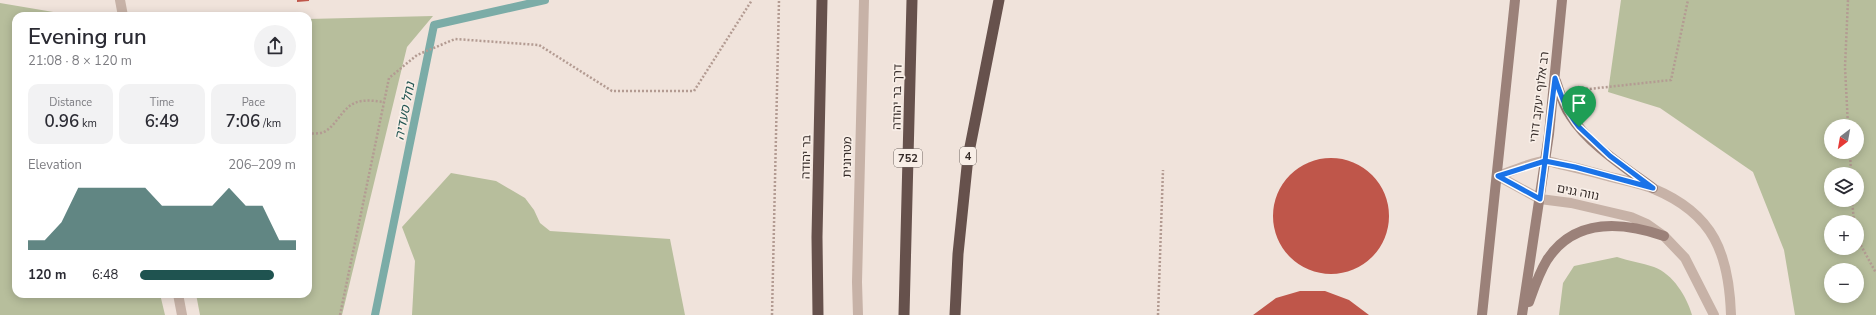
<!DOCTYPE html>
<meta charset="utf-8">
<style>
body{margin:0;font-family:"Nunito Sans","Noto Sans Hebrew",sans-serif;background:#f2f2f3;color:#2b2b33;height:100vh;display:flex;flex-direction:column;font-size:15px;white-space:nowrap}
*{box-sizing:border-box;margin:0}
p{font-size:13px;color:#7c7c81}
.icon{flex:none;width:22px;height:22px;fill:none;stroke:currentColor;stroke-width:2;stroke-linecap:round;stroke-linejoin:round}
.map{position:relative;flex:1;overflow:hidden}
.side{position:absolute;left:12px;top:12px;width:300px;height:286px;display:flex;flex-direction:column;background:#fff;border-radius:12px;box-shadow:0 2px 10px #0003}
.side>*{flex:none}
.needle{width:26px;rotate:211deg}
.fabs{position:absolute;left:1824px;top:119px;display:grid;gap:8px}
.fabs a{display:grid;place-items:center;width:40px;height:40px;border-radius:50%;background:#fff;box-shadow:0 2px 10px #0003;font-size:20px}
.pin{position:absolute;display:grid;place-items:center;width:34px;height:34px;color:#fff;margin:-41px -17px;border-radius:50% 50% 50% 0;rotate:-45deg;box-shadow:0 0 4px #0007}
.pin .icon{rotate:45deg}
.round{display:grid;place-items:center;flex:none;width:42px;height:42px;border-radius:21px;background:#f2f2f3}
.head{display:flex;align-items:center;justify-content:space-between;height:68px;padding:0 16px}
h1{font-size:22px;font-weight:600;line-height:30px}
.stats{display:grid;grid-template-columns:repeat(3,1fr);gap:6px;height:68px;padding:4px 16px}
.stats div{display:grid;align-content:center;border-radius:10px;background:#f2f2f3;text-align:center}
.stats b{font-size:17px;font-weight:600}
.stats small{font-size:11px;font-weight:400}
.stats p{font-size:11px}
.chart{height:112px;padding:8px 16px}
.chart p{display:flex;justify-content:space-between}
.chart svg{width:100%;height:72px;margin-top:4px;fill:#1f5350;opacity:.7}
ul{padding:0 16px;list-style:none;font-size:13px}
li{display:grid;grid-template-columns:64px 48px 1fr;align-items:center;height:30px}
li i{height:10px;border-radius:5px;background:#1f5350}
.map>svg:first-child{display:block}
.green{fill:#b7be9c;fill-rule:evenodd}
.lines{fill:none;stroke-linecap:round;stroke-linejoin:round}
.stream{stroke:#7baca7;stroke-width:8}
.building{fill:#bf564a}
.path{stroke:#b39b92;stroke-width:2.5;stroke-dasharray:2 2;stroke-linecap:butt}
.service{stroke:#c7b2a7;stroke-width:10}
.tertiary{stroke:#c7b2a7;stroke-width:10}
.secondary{stroke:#9b8179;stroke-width:10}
.trunk{stroke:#66514c;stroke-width:11}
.route-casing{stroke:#fff;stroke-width:8}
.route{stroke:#1a73e8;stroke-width:5}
.labels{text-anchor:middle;stroke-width:3.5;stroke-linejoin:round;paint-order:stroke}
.shield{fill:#f8eee7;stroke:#6f6561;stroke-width:1}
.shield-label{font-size:11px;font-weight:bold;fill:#342a27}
.street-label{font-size:12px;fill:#342a27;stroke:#f8eee7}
.water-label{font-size:13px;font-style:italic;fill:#1f5350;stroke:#f8eee7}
</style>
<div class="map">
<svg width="1876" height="315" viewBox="0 0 1876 315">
<rect width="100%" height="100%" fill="#f0e3db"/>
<path class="green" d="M 1621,0 L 1876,0 L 1876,315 L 1795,315 L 1784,250 L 1753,172 L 1660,108 L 1608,92 ZM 1831,126 L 1857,126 L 1857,152 L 1831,152 ZM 1831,174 L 1857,174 L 1857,200 L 1831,200 ZM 1831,222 L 1857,222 L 1857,248 L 1831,248 ZM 1831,270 L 1857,270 L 1857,296 L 1831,296 Z
M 0,3 L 77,16 L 16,16 L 16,294 L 160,294 L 165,315 L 0,315 Z
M 433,16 L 407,47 L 342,315 L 200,315 L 196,294 L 308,294 L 308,19 Z
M 451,173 L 496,181 L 525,198 L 534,210 L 540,223 L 550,231 L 670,239 L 685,315 L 412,315 L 415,261 L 402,227 Z
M 1617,257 C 1629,261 1642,263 1654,267 C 1673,274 1687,297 1692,315 L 1559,315 L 1563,283 L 1574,266 Z"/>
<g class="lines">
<path class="stream" d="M 375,315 L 434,25 L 545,0"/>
</g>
<path class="building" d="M 297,0 L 309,0 L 309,1 L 297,2 Z
M1273 216a58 58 0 1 1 116 0a58 58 0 1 1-116 0Z
M 1300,291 L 1325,291 L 1349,300 L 1369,315 L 1253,315 L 1276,298 Z"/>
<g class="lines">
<path class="path" d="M 1578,87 L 1589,89 L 1671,80 L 1688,0
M 1848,126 L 1845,67 L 1848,0
M 308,134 C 313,133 320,134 324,132 C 339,124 343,103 362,101 C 369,100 377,101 384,102
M 1850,152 L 1851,174
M 1852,200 L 1854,222
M 1857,238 L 1876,273
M 340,315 L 389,78 L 417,55 L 455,39 L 539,45 L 612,91 L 694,91 L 752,0
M 772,315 L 779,0
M 1158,315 L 1163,170"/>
<path class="service" d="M 858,315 L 857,282 L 864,0"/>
<path class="tertiary" d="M 120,0 L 123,16
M 1498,176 C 1509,172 1535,161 1545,161 C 1549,161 1555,163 1559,164 C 1575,167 1591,172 1607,176 C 1622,180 1639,183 1654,189 C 1714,214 1729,254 1731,315
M 1498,176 L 1540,199 L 1571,203 L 1631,217 L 1647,224 L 1664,236 L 1685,258 L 1714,315
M 178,294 L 182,315"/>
<path class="secondary" d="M 1556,81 C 1560,93 1563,105 1570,115 C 1588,144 1626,168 1653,188
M 1529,302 C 1534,288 1539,273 1547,260 C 1575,217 1623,222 1664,236
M 1482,315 L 1515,0
M 1522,315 L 1549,134 L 1562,0"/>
<path class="trunk" d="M 818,315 L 817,237 L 822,0
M 904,315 L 912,0
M 955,315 L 958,254 L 968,157 L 999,0"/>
</g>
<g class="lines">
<defs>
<path id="route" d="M 1579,127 C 1567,112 1561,96 1555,78 L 1545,161 L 1498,176 L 1540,199 L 1545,161 L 1575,167 L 1653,188 L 1610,156 L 1579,127"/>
</defs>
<use href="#route" class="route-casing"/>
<use href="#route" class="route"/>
</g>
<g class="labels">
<g class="shield">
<rect x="960" y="147" width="16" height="18" rx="3"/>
<rect x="894" y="149" width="28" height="18" rx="3"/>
</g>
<g class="shield-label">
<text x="968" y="160">4</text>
<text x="908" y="162">752</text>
</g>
<g class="street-label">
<text transform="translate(897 97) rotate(-89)" y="4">דרך בר יהודה</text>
<text transform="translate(1539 97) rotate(-83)" y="4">רב אלוף יעקב דורי</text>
<text transform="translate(806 157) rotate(-89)" y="4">בר יהודה</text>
<text transform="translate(847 157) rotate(-89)" y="4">מטרונית</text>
<text transform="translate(1578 192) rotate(11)" y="4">נווה גנים</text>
</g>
<g class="water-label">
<text transform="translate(404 111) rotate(-79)" y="5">נחל סעדיה</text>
</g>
</g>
</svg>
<div class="fabs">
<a><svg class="needle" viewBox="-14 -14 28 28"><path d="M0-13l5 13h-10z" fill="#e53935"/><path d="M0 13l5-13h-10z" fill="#7c7c81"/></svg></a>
<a><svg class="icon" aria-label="layers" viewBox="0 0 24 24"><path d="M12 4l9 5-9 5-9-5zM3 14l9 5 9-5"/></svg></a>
<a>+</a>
<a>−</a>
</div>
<div class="pin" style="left:1579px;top:127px;background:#1e9e55"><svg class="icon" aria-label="arrive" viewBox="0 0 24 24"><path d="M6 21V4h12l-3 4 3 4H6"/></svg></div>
<section class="side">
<div class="head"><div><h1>Evening run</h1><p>21:08 · 8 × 120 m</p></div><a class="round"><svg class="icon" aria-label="share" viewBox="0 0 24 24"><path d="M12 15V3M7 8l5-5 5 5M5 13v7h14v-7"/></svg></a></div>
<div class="stats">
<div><p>Distance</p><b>0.96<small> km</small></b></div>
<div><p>Time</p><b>6:49</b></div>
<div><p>Pace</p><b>7:06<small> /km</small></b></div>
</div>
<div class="chart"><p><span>Elevation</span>206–209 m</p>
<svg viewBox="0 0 160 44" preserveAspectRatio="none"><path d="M0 44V38L10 38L20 27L30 6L40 6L50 6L60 6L70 6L80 17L90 17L100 17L110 17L120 6L130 17L140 17L150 38L160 38V44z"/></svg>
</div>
<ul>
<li><b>120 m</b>6:48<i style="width:86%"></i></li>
</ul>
</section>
</div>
